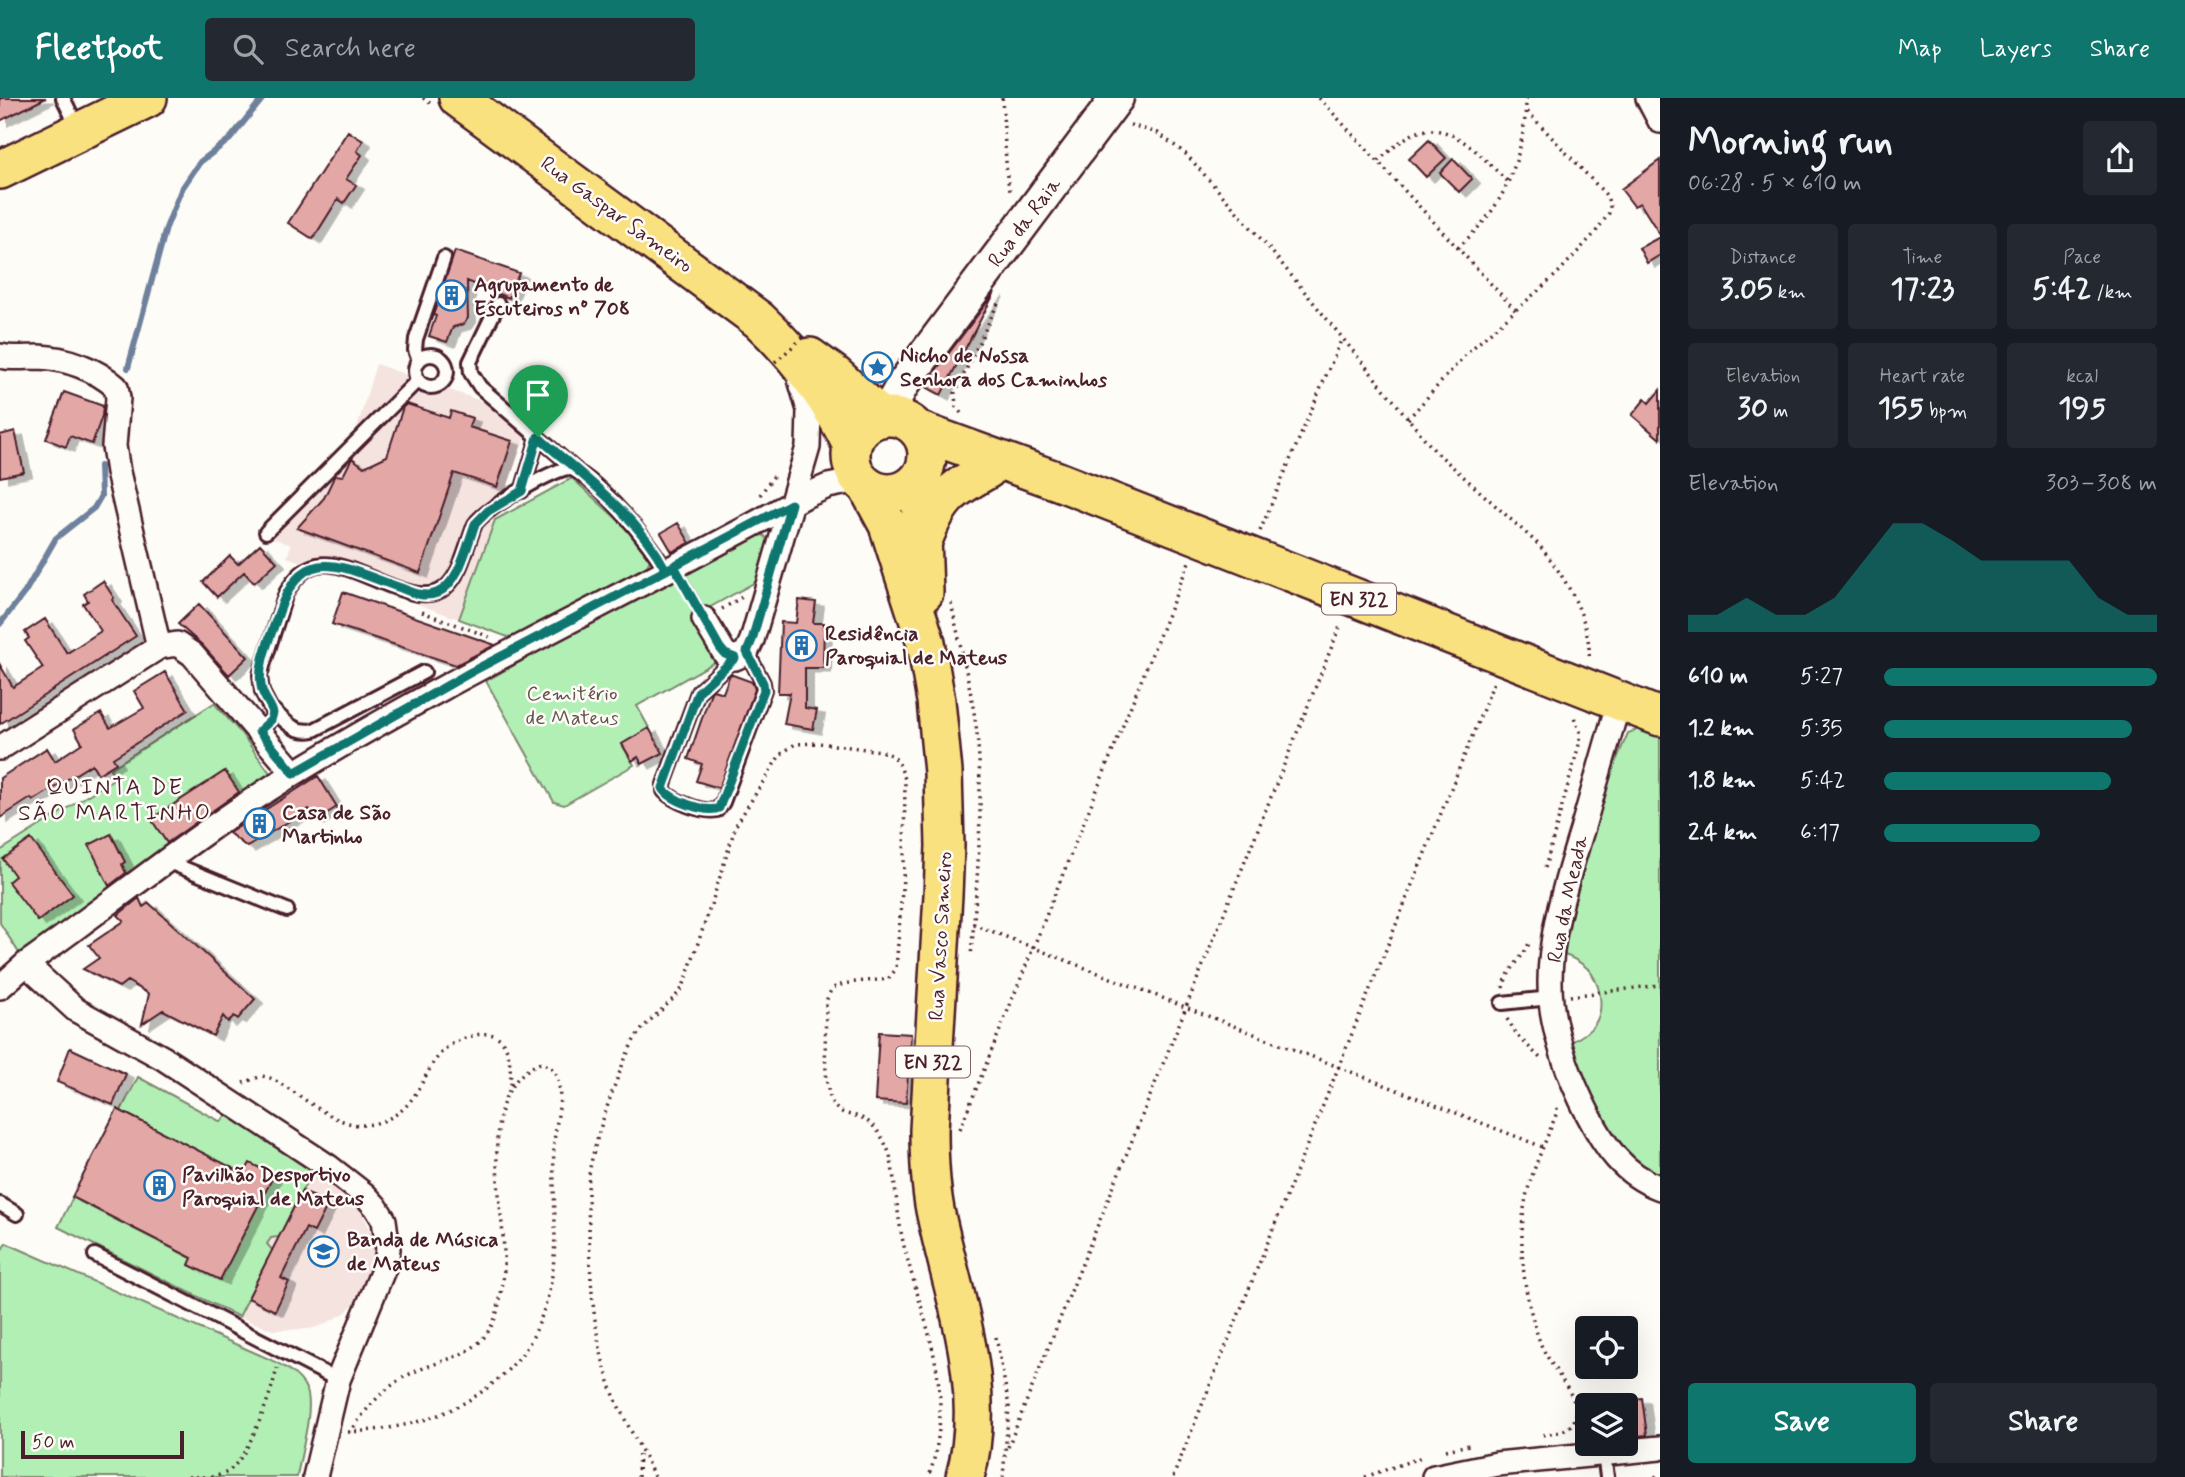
<!DOCTYPE html>
<meta charset="utf-8">
<style>
body{margin:0;font-family:Mynerve,sans-serif;background:#242831;color:#f1f3f6;height:100vh;display:flex;flex-direction:column;font-size:26px;white-space:nowrap}
*{box-sizing:border-box;margin:0}
p{font-size:23px;color:#9ea1a6}
.icon{flex:none;width:38px;height:38px;fill:none;stroke:currentColor;stroke-width:2;stroke-linecap:round;stroke-linejoin:round}
.map{position:relative;flex:1;overflow:hidden}
.drawer{display:flex;flex-direction:column;background:#171b24;width:525px}
.drawer>*{flex:none}
.buttons{position:absolute;left:1575px;top:1218px;display:grid;gap:14px}
.buttons a{display:grid;place-items:center;width:63px;height:63px;border-radius:7px;background:#171b24;box-shadow:0 7px 28px #0002;font-size:35px}
.scale{position:absolute;left:21px;bottom:18px;width:163px;box-sizing:border-box;padding-left:7px;border:4px solid #4a1f2b;border-top:0;font-size:19px;line-height:24px;white-space:nowrap;color:#4a1f2b;-webkit-text-stroke:5px #fdfcf7;paint-order:stroke}
.pin{position:absolute;display:grid;place-items:center;width:60px;height:60px;color:#fff;margin:-72px -30px;border-radius:50% 50% 50% 0;rotate:-45deg;box-shadow:0 0 7px #0007}
.pin .icon{rotate:45deg}
.round{display:grid;place-items:center;flex:none;width:74px;height:74px;border-radius:7px;background:#242831}
.headline{display:flex;align-items:center;justify-content:space-between;height:119px;padding:0 28px}
h1{font-size:38px;font-weight:700;line-height:52px}
.metrics{display:grid;grid-template-columns:repeat(3,1fr);gap:10px;height:119px;padding:7px 28px}
.metrics div{display:grid;align-content:center;border-radius:7px;background:#242831;text-align:center}
.metrics b{font-size:30px;font-weight:700}
.metrics small{font-size:19px;font-weight:400}
.metrics p{font-size:19px}
.chart{height:196px;padding:14px 28px}
.chart p{display:flex;justify-content:space-between}
.chart svg{width:100%;height:126px;margin-top:7px;fill:#0f766e;opacity:.7}
.cta{display:flex;gap:14px;margin-top:auto;padding:14px 28px}
.cta a{flex:1;height:80px;border-radius:7px;background:#0f766e;color:#fff;font-size:28px;font-weight:700;line-height:80px;text-align:center}
.cta a+a{background:#242831;color:#f1f3f6}
ul{padding:0 28px;list-style:none;font-size:23px}
li{display:grid;grid-template-columns:112px 84px 1fr;align-items:center;height:52px}
li i{height:18px;border-radius:9px;background:#0f766e}
header{display:flex;align-items:center;gap:42px;box-sizing:border-box;height:98px;padding:0 35px;background:#0f766e;color:#fff}
header strong{font-size:33px}
nav{display:flex;gap:38px;margin-inline-start:auto;font-size:24px}
.search{width:490px;height:63px;background:#242831;display:flex;align-items:center;gap:18px;box-sizing:border-box;padding:0 24px;border-radius:7px;color:#9ea1a6;font-size:26px}
main{display:flex;flex:1;min-height:0}
.map>svg:first-child{display:block}
.built{fill:#f5e3df}
.green{fill:#b2efb5;stroke:#7e8770;stroke-width:2}
.lines{fill:none;stroke-linecap:round;stroke-linejoin:round}
.stream{stroke:#6e809b;stroke-width:6}
.building{fill:#e3a8a6;stroke:#4a1f2b;stroke-width:2;filter:url(#shadow)}
.service-casing{stroke:#4a1f2b;stroke-width:18}
.minor-casing{stroke:#4a1f2b;stroke-width:28}
.secondary-casing{stroke:#4a1f2b;stroke-width:37}
.primary-casing{stroke:#4a1f2b;stroke-width:42}
.path{stroke:#4a1f2b;stroke-width:3.5;stroke-dasharray:2 5;stroke-linecap:butt}
.service{stroke:#fdfcf7;stroke-width:12}
.minor{stroke:#fdfcf7;stroke-width:23}
.secondary{stroke:#fdfcf7;stroke-width:32}
.primary{stroke:#fae180;stroke-width:37}
.path-bridge{stroke:#4a1f2b;stroke-width:3.5;stroke-dasharray:2 5;stroke-linecap:butt}
.route-casing{stroke:#fff;stroke-width:14}
.route{stroke:#0f766e;stroke-width:9}
.labels{text-anchor:middle;stroke-width:5;stroke-linejoin:round;paint-order:stroke}
.shield{fill:#fdfcf7;stroke:#806168;stroke-width:2}
.shield-label{font-size:19px;font-weight:bold;fill:#4a1f2b}
.street-label{font-size:21px;fill:#4a1f2b;stroke:#fdfcf7}
.poi-label{font-size:21px;font-weight:bold;fill:#4a1f2b;stroke:#fdfcf7;text-anchor:start}
.park-label{font-size:21px;fill:#64534e;stroke:#fdfcf7}
.neighbourhood-label{font-size:23px;letter-spacing:2px;fill:#4a1f2b;stroke:#fdfcf7}
</style>
<header>
<strong>Fleetfoot</strong>
<div class="search"><svg class="icon" aria-label="search" viewBox="0 0 24 24"><circle cx="10" cy="10" r="6"/><path d="M15 15l6 6"/></svg>Search here</div>
<nav><a>Map</a><a>Layers</a><a>Share</a></nav>
</header>
<main>
<div class="map">
<svg width="1660" height="1379" viewBox="0 0 1660 1379">
<defs>
<filter id="shadow"><feDropShadow dx="8" dy="4.5" stdDeviation="0" flood-color="#0004"/></filter>
</defs>
<rect width="100%" height="100%" fill="#fdfcf7"/>
<filter id="ink" filterUnits="userSpaceOnUse"><feTurbulence type="fractalNoise" baseFrequency=".0143" numOctaves="2"/><feDisplacementMap in="SourceGraphic" scale="14" xChannelSelector="R" yChannelSelector="G"/><feConvolveMatrix kernelMatrix="1 2 1 2 8 2 1 2 1" color-interpolation-filters="sRGB"/></filter>
<g filter="url(#ink)">
<path class="built" d="M 376,266 L 532,321 L 459,521 L 287,459 L 291,447 L 256,434 L 353,343 Z
M 312,1073 L 348,1099 L 362,1114 L 375,1143 L 375,1165 L 362,1197 L 345,1215 L 323,1227 L 310,1231 L 273,1232 L 239,1219 L 272,1152 L 267,1146 L 271,1140 L 278,1139 L 286,1143 L 281,1133 Z"/>
<path class="green" d="M 572,380 L 642,444 L 651,460 L 647,468 L 513,541 L 459,521 L 495,422 Z
M 758,436 L 765,438 L 769,445 L 759,482 L 705,512 L 684,473 Z
M 675,476 L 722,560 L 637,608 L 649,630 L 622,646 L 634,667 L 564,707 L 554,704 L 486,583 Z
M 214,605 L 241,635 L 275,682 L 19,855 L 0,825 L 0,753 L 115,680 L 110,671 Z
M 1645,629 L 1660,635 L 1660,1079 C 1607,1053 1588,997 1571,944 C 1579,940 1588,935 1594,927 C 1606,911 1600,883 1587,870 C 1579,863 1571,859 1562,856 L 1586,755 L 1607,684 L 1628,635 Z
M 138,979 L 221,1024 L 227,1015 L 312,1073 L 282,1133 L 286,1143 L 278,1139 L 271,1140 L 267,1146 L 272,1152 L 280,1156 L 268,1160 L 239,1219 L 58,1129 L 117,1011 L 121,1013 Z
M 6,1145 L 260,1257 C 276,1264 300,1274 307,1293 C 314,1312 300,1358 297,1379 L 0,1379 L 0,1155 Z"/>
<g class="lines">
<path class="stream" d="M 128,270 L 166,130 L 181,92 L 200,64 L 230,41 L 263,0
M 0,526 L 25,494 L 56,440 L 94,410 L 101,398 L 100,368"/>
</g>
<path class="building" d="M 0,0 L 46,0 L 0,23 Z
M 348,33 L 363,43 L 357,53 L 362,57 L 346,81 L 356,87 L 344,105 L 338,101 L 313,141 L 288,125 Z
M 1429,42 L 1446,60 L 1426,79 L 1409,61 Z
M 1453,61 L 1472,81 L 1459,94 L 1440,75 Z
M 1660,62 L 1660,137 L 1640,105 L 1634,108 L 1621,91 Z
M 1660,139 L 1660,157 L 1647,165 L 1639,150 Z
M 455,153 L 519,175 L 509,200 L 467,183 L 468,220 L 464,226 L 453,229 L 447,244 L 429,238 L 436,218 L 433,217 Z
M 995,194 L 941,297 L 924,288 Z
M 1660,292 L 1660,341 L 1632,317 L 1645,301 L 1649,305 Z
M 64,294 L 103,308 L 102,318 L 92,346 L 70,338 L 66,349 L 46,341 Z
M 407,306 L 449,320 L 451,313 L 472,320 L 469,329 L 512,343 L 497,389 L 454,375 L 420,475 L 297,430 L 324,400 L 335,377 L 343,378 L 352,360 L 364,369 L 387,358 L 403,309 Z
M 15,333 L 24,374 L 0,379 L 0,337 Z
M 678,425 L 690,445 L 672,454 L 661,435 Z
M 260,446 L 277,464 L 254,485 L 244,474 L 217,499 L 203,484 L 230,458 L 238,466 Z
M 103,483 L 114,500 L 112,502 L 136,538 L 0,626 L 0,567 L 13,589 L 43,570 L 25,543 L 29,540 L 25,534 L 45,521 L 67,555 L 101,533 L 83,506 L 88,503 L 84,496 Z
M 343,494 L 495,547 L 456,567 L 332,526 Z
M 799,502 L 816,504 L 813,525 L 824,525 L 823,570 L 805,570 L 805,610 L 817,612 L 813,631 L 784,626 L 790,595 L 778,595 L 781,524 L 796,525 Z
M 199,506 L 248,559 L 229,577 L 202,547 L 178,526 Z
M 165,574 L 188,612 L 113,660 L 116,665 L 98,676 L 92,666 L 33,703 L 31,700 L 0,720 L 0,680 L 47,650 L 55,663 L 82,645 L 74,631 L 101,615 L 110,630 L 144,610 L 134,593 Z
M 730,576 L 752,584 L 755,591 L 719,690 L 696,683 L 702,666 L 688,661 L 711,594 L 713,592 L 723,595 Z
M 649,630 L 663,655 L 642,666 L 638,659 L 632,663 L 622,646 Z
M 225,673 L 239,694 L 167,745 L 151,721 Z
M 318,678 L 337,709 L 316,722 L 309,711 L 247,749 L 229,735 Z
M 111,736 L 125,764 L 122,766 L 126,775 L 109,788 L 89,747 Z
M 31,741 L 73,797 L 38,823 L 8,784 L 15,778 L 3,761 Z
M 139,800 L 143,809 L 149,805 L 255,901 L 238,921 L 234,918 L 228,924 L 223,918 L 213,938 L 163,912 L 142,926 L 149,896 L 127,883 L 119,889 L 83,871 L 99,860 L 89,847 L 124,823 L 118,817 Z
M 879,934 L 911,936 L 906,1005 L 875,1003 Z
M 70,950 L 126,976 L 113,1007 L 57,984 Z
M 117,1011 L 244,1076 L 250,1065 L 274,1077 L 220,1182 L 189,1167 L 192,1160 L 72,1099 Z
M 302,1093 L 328,1106 L 314,1134 L 306,1130 L 281,1180 L 289,1184 L 275,1213 L 248,1200 Z
M 1642,1300 L 1647,1337 L 1626,1339 L 1626,1302 Z"/>
<g class="lines">
<defs>
<path id="service" d="M 63,0 L 78,30
M 498,206 L 470,264 L 471,275 L 480,289 L 576,372
M415 273a16 16 0 1 1 32 0a16 16 0 1 1-32 0Z
M 419,263 L 415,252 L 416,241 L 444,160
M 522,393 L 538,339
M 266,434 L 418,282
M 735,560 L 698,594 L 664,686 L 664,693 C 673,703 702,715 717,712 L 723,704 L 764,592 L 763,585 L 747,554
M 273,612 C 286,624 295,636 314,632 L 424,574
M 259,633 L 271,622 L 273,615 L 262,594 L 260,577 L 286,495 C 293,483 303,470 317,467 C 353,459 415,516 446,489 C 462,475 467,445 475,426 C 486,410 549,374 568,370 C 594,375 653,448 666,473
M 166,763 L 287,812
M 1502,905 L 1551,900
M 0,1106 L 17,1116
M 95,1157 L 338,1282
M 1604,1356 L 1607,1379"/>
<path id="minor" d="M 1648,0 L 1660,23
M 0,258 C 13,261 26,259 39,259 C 66,260 96,271 116,289 L 118,300 L 114,348 L 118,374 L 159,549
M 704,521 L 725,556 L 735,560 L 746,555 L 752,542 L 808,349 L 809,312 L 800,281
M 1619,603 C 1607,646 1594,689 1582,732 C 1566,785 1545,848 1551,904 C 1556,944 1570,981 1588,1016 C 1605,1049 1623,1076 1660,1090
M 0,650 L 159,549 L 177,546 L 192,556 L 294,675
M 26,866 L 76,912 L 163,960 L 329,1069 L 365,1097 L 376,1109 L 384,1122 L 388,1151 L 386,1165 L 338,1282 L 315,1379
M 0,889 L 26,866 C 115,803 200,733 293,676 C 459,574 636,493 805,398 L 828,388 L 859,382
M 1434,1379 L 1497,1366 L 1660,1350"/>
<path id="secondary" d="M 884,320 L 903,286 L 1117,0"/>
<path id="primary" d="M 458,0 L 759,222 C 796,257 830,301 852,348
M 0,72 L 148,0
M 810,259 L 835,277 L 882,320
M851 357a38 38 0 1 1 76 0a38 38 0 1 1-76 0Z
M 920,333 L 1058,383 L 1660,619
M 920,380 L 924,495
M 868,390 L 888,427 L 926,545 L 936,603 L 943,674 L 945,748 L 943,797 L 929,1032 C 929,1059 930,1085 935,1112 C 953,1199 990,1290 965,1379
M 923,443 C 939,401 948,394 987,372"/>
</defs>
<use href="#service" class="service-casing"/>
<use href="#minor" class="minor-casing"/>
<use href="#secondary" class="secondary-casing"/>
<use href="#primary" class="primary-casing"/>
<path class="path" d="M 423,0 L 430,5
M 1002,0 L 1007,79 L 1011,97
M 1319,0 L 1516,213
M 1130,27 L 1158,35 L 1187,57 L 1268,149 L 1434,352 L 1538,446 C 1563,475 1592,522 1589,562
M 1378,63 C 1389,54 1400,42 1413,36 C 1451,19 1483,61 1507,83
M 1458,150 C 1472,136 1487,122 1497,105 C 1516,75 1526,34 1526,0
M 961,315 L 956,309 L 955,295 L 998,205
M 1408,321 L 1467,255 L 1557,176 L 1595,135 L 1609,115 L 1610,108 L 1607,98 L 1526,12
M 760,397 L 776,375
M 1260,433 L 1342,240
M 685,487 L 693,502
M 951,505 C 960,546 970,586 976,627 C 985,702 977,784 971,859
M 722,511 L 742,499
M 422,514 L 490,539
M 1545,770 L 1580,643 L 1580,633 L 1573,617
M 973,826 L 1543,1049
M 1503,890 C 1508,870 1523,861 1530,843
M 1570,898 L 1660,887
M 1507,921 L 1518,938 L 1540,960
M 243,985 L 262,978 L 270,980 C 298,993 333,1029 365,1027 C 379,1026 395,1019 404,1010 C 421,994 427,969 443,953 C 451,945 461,941 472,938 C 510,927 510,960 511,988
M 960,1031 L 1189,464
M 996,1239 L 1009,1308 L 1003,1379
M 348,1334 C 414,1331 473,1313 518,1261 C 534,1243 543,1217 549,1194 C 560,1145 552,1095 554,1046 C 555,1025 565,997 556,977 C 553,970 548,967 540,965 C 529,970 519,977 512,988 C 484,1028 503,1109 504,1156 C 505,1175 502,1195 497,1214 C 483,1262 443,1258 406,1278 C 382,1292 365,1311 351,1334
M 1543,1337 C 1559,1335 1578,1331 1576,1311 C 1574,1294 1547,1264 1540,1244 C 1524,1200 1516,1142 1527,1095 C 1534,1067 1547,1041 1557,1014 L 1557,1006
M 1008,1349 L 1341,526
M 1446,1352 L 1469,1347
M 188,1379 L 207,1379
M 211,1379 C 216,1378 222,1377 227,1374 C 248,1362 272,1294 277,1270
M 638,1379 L 639,1353
M 654,1379 C 642,1349 623,1323 612,1292 C 593,1241 590,1183 589,1129 C 588,1110 587,1089 590,1070 C 596,1038 618,973 633,944 C 645,922 669,909 683,889 L 714,798 L 736,727 L 780,657 L 795,646 L 819,645 L 881,653 L 891,657 L 898,663 L 905,681 L 904,767 L 896,871 L 888,881 C 874,883 847,883 835,889 C 830,892 828,898 826,904 C 826,926 822,989 833,1006 C 841,1019 854,1015 866,1022 C 878,1030 885,1044 890,1057 C 896,1087 897,1118 904,1148 C 925,1231 957,1291 929,1379
M 1173,1379 L 1494,584
M 1365,1379 L 1422,1359
M 1655,1379 L 1660,1375"/>
<use href="#service" class="service"/>
<use href="#minor" class="minor"/>
<use href="#secondary" class="secondary"/>
<use href="#primary" class="primary"/>
<path class="path-bridge" d="M 775,264 L 805,238"/>
</g>
</g>
<g class="lines" filter="url(#ink)">
<defs>
<path id="route" d="M 538,339 L 522,393 L 488,413 L 475,426 C 467,447 460,485 437,495 C 425,500 413,495 401,490 C 346,472 304,440 279,514 C 272,536 255,568 262,592 C 264,600 271,607 273,615 L 271,622 L 259,633 L 294,675 L 471,574 L 674,468 L 720,550 L 725,556 L 735,560 L 698,594 L 663,690 C 669,702 707,716 719,710 L 764,592 L 763,585 L 747,554 L 752,542 L 791,406 L 666,472 C 637,417 584,379 538,339"/>
</defs>
<use href="#route" class="route-casing"/>
<use href="#route" class="route"/>
</g>
<defs>
<symbol id="building-ring" viewBox="-11 -11 22 22"><circle r="9.5" fill="#fdfcf7" stroke="#1f6fb2" stroke-width="1.5"/><path d="M-4-6H4V6H1V3H-1V6H-4ZM-2.5-4.3h1.7v1.8h-1.7ZM.8-4.3h1.7v1.8H.8ZM-2.5-1h1.7V.8h-1.7ZM.8-1h1.7V.8H.8Z" fill="#1f6fb2"/></symbol>
<symbol id="sight-ring" viewBox="-11 -11 22 22"><circle r="9.5" fill="#fdfcf7" stroke="#1f6fb2" stroke-width="1.5"/><path d="M0-6L1.8-2.2L6-1.7L2.9 1.2L3.7 5.4L0 3.3L-3.7 5.4L-2.9 1.2L-6-1.7L-1.8-2.2Z" fill="#1f6fb2"/></symbol>
<symbol id="school-ring" viewBox="-11 -11 22 22"><circle r="9.5" fill="#fdfcf7" stroke="#1f6fb2" stroke-width="1.5"/><path d="M0-5L7-2L0 1L-7-2ZM-4 1L0 2.5L4 1V4Q0 6-4 4Z" fill="#1f6fb2"/></symbol>
</defs>
<g fill-rule="evenodd">
<use href="#building-ring" x="434" y="180" width="35" height="35"/>
<use href="#sight-ring" x="860" y="252" width="35" height="35"/>
<use href="#building-ring" x="784" y="530" width="35" height="35"/>
<use href="#building-ring" x="242" y="708" width="35" height="35"/>
<use href="#building-ring" x="142" y="1070" width="35" height="35"/>
<use href="#school-ring" x="306" y="1136" width="35" height="35"/>
</g>
<g class="labels">
<g class="shield">
<rect x="1322" y="485.5" width="74" height="31" rx="5"/>
<rect x="896" y="948.5" width="74" height="31" rx="5"/>
</g>
<g class="shield-label">
<text x="1359" y="508">EN 322</text>
<text x="933" y="971">EN 322</text>
</g>
<g class="street-label">
<text transform="translate(617 116) rotate(36)" y="7">Rua Gaspar Sameiro</text>
<text transform="translate(1024 124) rotate(-53)" y="7">Rua da Raia</text>
<text transform="translate(1567 801) rotate(-78)" y="7">Rua da Meada</text>
<text transform="translate(940 838) rotate(-87)" y="7">Rua Vasco Sameiro</text>
</g>
<g class="poi-label">
<text x="474" y="193">Agrupamento de<tspan x="474" dy="24">Escuteiros nº 708</tspan></text>
<text x="900" y="264">Nicho de Nossa<tspan x="900" dy="24">Senhora dos Caminhos</tspan></text>
<text x="825" y="542">Residência<tspan x="825" dy="24">Paroquial de Mateus</tspan></text>
<text x="282" y="721">Casa de São<tspan x="282" dy="24">Martinho</tspan></text>
<text x="182" y="1083">Pavilhão Desportivo<tspan x="182" dy="24">Paroquial de Mateus</tspan></text>
<text x="347" y="1148">Banda de Música<tspan x="347" dy="24">de Mateus</tspan></text>
</g>
<g class="park-label">
<text x="572" y="602">Cemitério<tspan x="572" dy="24">de Mateus</tspan></text>
</g>
<g class="neighbourhood-label">
<text x="115" y="696">QUINTA DE<tspan x="115" dy="26">SÃO MARTINHO</tspan></text>
</g>
</g>
</svg>
<div class="buttons">
<a><svg class="icon" aria-label="locate" viewBox="0 0 24 24"><circle cx="12" cy="12" r="6"/><path d="M12 2v4M12 18v4M2 12h4M18 12h4"/></svg></a>
<a><svg class="icon" aria-label="layers" viewBox="0 0 24 24"><path d="M12 4l9 5-9 5-9-5zM3 14l9 5 9-5"/></svg></a>
</div>
<div class="scale">50 m</div>
<div class="pin" style="left:538px;top:339px;background:#1e9e55"><svg class="icon" aria-label="arrive" viewBox="0 0 24 24"><path d="M6 21V4h12l-3 4 3 4H6"/></svg></div>
</div>
<section class="drawer">
<div class="headline"><div><h1>Morning run</h1><p>06:28 · 5 × 610 m</p></div><a class="round"><svg class="icon" aria-label="share" viewBox="0 0 24 24"><path d="M12 15V3M7 8l5-5 5 5M5 13v7h14v-7"/></svg></a></div>
<div class="metrics">
<div><p>Distance</p><b>3.05<small> km</small></b></div>
<div><p>Time</p><b>17:23</b></div>
<div><p>Pace</p><b>5:42<small> /km</small></b></div>
</div>
<div class="metrics">
<div><p>Elevation</p><b>30<small> m</small></b></div>
<div><p>Heart rate</p><b>155<small> bpm</small></b></div>
<div><p>kcal</p><b>195</b></div>
</div>
<div class="chart"><p><span>Elevation</span>303–308 m</p>
<svg viewBox="0 0 160 44" preserveAspectRatio="none"><path d="M0 44V38L10 38L20 32L30 38L40 38L50 32L60 19L70 6L80 6L90 12L100 19L110 19L120 19L130 19L140 32L150 38L160 38V44z"/></svg>
</div>
<ul>
<li><b>610 m</b>5:27<i style="width:100%"></i></li>
<li><b>1.2 km</b>5:35<i style="width:91%"></i></li>
<li><b>1.8 km</b>5:42<i style="width:83%"></i></li>
<li><b>2.4 km</b>6:17<i style="width:57%"></i></li>
</ul>
<div class="cta"><a>Save</a><a>Share</a></div>
</section>
</main>
